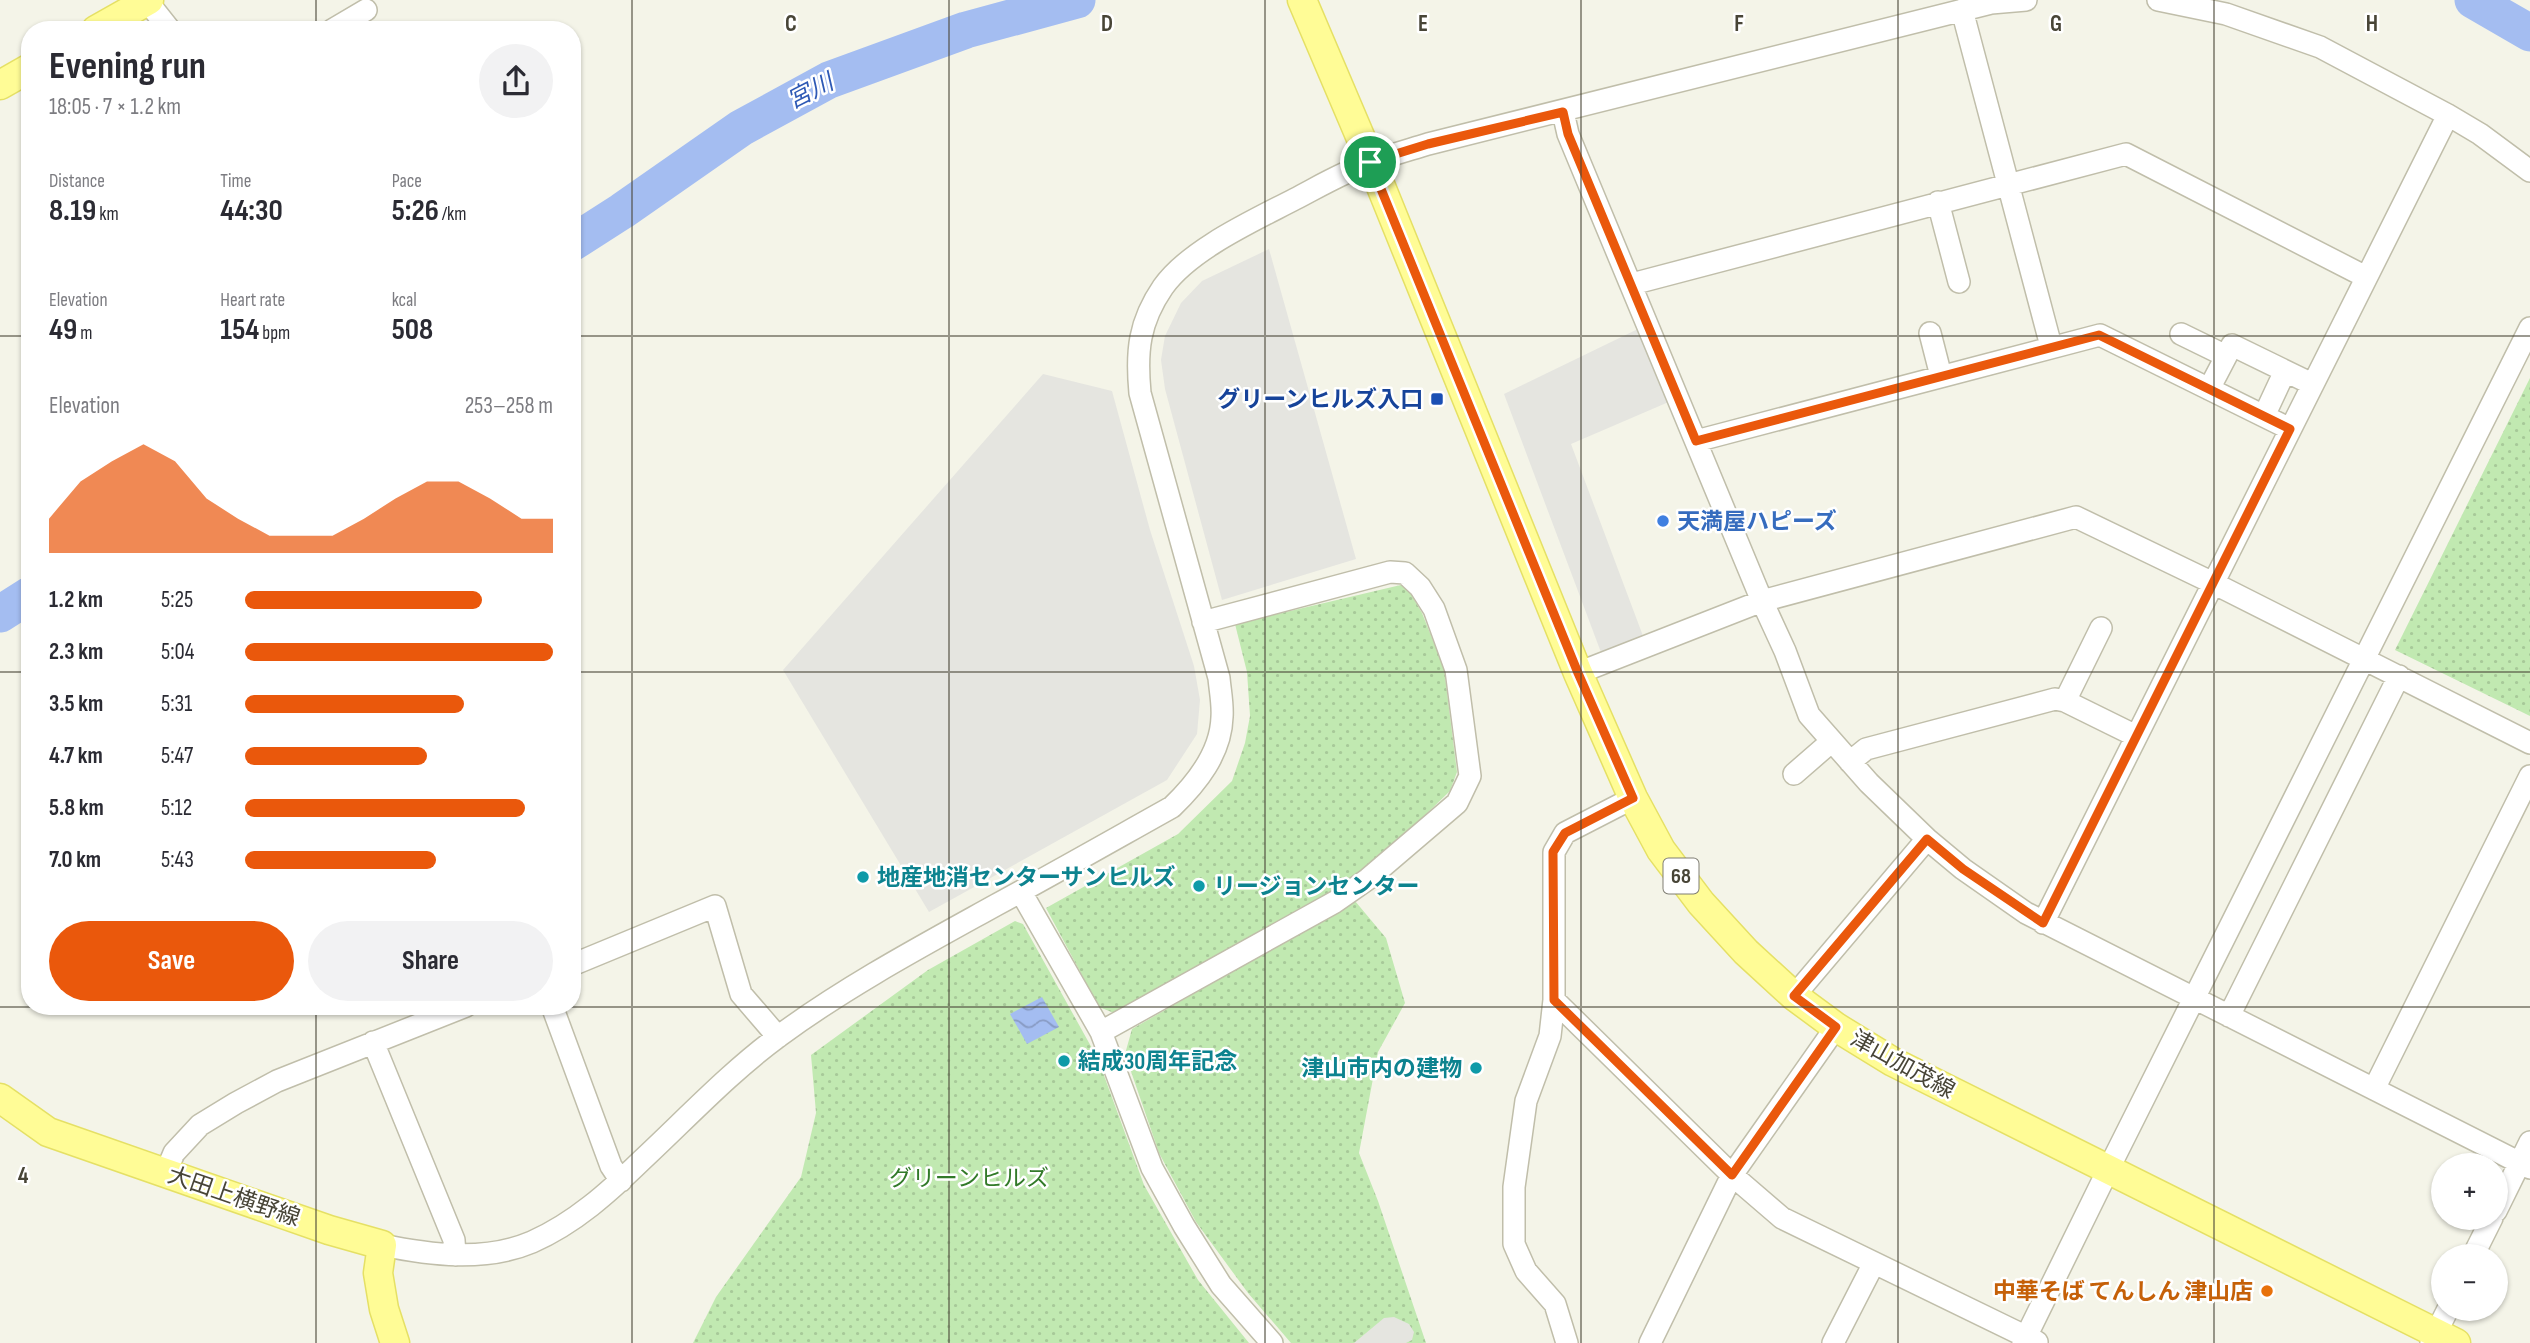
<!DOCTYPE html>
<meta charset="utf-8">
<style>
body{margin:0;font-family:"Sofia Sans Condensed","Noto Sans JP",sans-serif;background:#f2f2f3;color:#2b2b33;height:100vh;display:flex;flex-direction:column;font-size:26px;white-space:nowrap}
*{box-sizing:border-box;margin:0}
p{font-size:23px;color:#7c7c81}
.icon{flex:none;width:38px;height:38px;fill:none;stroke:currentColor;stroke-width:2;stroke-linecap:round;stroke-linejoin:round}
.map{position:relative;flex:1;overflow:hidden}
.side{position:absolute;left:21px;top:21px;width:560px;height:994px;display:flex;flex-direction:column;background:#fff;border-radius:28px;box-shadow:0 2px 5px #0004}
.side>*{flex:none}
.tools{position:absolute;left:2431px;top:1153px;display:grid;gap:14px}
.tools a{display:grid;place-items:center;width:77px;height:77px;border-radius:50%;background:#fff;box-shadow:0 2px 5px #0004;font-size:35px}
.pin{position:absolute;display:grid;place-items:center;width:60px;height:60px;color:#fff;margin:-30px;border:4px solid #fff;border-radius:50%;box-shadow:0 2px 7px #0007}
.round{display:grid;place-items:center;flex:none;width:74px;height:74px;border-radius:37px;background:#f2f2f3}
.headline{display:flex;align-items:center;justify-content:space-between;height:119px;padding:0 28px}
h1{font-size:38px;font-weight:700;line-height:52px}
.stats{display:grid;grid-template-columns:repeat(3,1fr);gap:10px;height:119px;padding:7px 28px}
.stats div{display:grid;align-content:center}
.stats b{font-size:30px;font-weight:700}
.stats small{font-size:19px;font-weight:400}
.stats p{font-size:19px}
.chart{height:196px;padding:14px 28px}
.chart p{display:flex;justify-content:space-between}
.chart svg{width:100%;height:126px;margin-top:7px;fill:#ea580c;opacity:.7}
.action{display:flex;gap:14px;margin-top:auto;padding:14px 28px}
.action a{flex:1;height:80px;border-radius:42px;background:#ea580c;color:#fff;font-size:28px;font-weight:700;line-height:80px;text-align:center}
.action a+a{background:#f2f2f3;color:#2b2b33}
ul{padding:0 28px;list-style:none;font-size:23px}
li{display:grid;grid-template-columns:112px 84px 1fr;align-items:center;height:52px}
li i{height:18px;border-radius:9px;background:#ea580c}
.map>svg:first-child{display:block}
.grass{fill:url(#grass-dots)}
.parking{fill:#e5e5e0}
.water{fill:url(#water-waves)}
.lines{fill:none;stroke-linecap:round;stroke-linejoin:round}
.river{stroke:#a4bdf1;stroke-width:37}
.minor-casing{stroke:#c0beaa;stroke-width:24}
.major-casing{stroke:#e5e065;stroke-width:31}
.minor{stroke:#fff;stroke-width:21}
.major{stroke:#fffc96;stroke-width:28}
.route-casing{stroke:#fff;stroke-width:14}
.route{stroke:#ea580c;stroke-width:9}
.grid{fill:none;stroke:#484537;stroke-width:2;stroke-opacity:0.55}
.transit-dot{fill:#1a4fb4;stroke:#fff;stroke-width:2.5}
.shop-dot{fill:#3f7fe0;stroke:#fff;stroke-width:2.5}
.culture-dot{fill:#0f9aa8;stroke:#fff;stroke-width:2.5}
.food-dot{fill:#e8710a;stroke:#fff;stroke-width:2.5}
.labels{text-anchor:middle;stroke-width:5;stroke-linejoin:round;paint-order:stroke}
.shield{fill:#fff;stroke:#7f7d73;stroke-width:2}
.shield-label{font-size:21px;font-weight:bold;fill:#484537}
.transit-label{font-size:23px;font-weight:bold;fill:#164399;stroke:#fff;text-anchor:end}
.shop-label{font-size:23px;font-weight:bold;fill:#366cbe;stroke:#fff;text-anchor:start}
.culture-label{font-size:23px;font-weight:bold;fill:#0d838f;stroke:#fff;text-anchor:start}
.street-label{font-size:23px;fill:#484537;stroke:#fff}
.park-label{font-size:23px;fill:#327a29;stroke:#fff}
.food-label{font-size:23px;font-weight:bold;fill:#c56008;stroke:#fff;text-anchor:end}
.water-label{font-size:24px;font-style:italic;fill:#2e59b5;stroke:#fff}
.grid-label{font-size:23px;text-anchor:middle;font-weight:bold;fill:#484537;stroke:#fff;stroke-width:5;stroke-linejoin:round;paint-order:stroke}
</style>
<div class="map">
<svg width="2530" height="1343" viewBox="0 0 2530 1343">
<defs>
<pattern id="grass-dots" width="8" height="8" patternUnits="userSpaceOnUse" patternTransform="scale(1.75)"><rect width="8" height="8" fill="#c1e9b1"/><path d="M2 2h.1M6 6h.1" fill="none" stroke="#a7c999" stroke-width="1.8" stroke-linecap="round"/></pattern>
<pattern id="water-waves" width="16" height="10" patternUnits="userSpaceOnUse" patternTransform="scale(1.75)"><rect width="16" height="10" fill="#a4bdf1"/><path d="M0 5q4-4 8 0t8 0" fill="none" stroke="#889bc4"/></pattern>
</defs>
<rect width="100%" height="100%" fill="#f4f4e8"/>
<path class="grass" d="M 2530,378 L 2530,716 L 2395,650 Z
M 1405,584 L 1422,613 L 1444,668 L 1457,772 L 1450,791 L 1361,877 L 1119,1015 L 1099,1007 L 1046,908 L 1178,834 L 1232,781 L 1245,743 L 1250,716 L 1247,672 L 1235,624 Z
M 1355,901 L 1386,938 L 1405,1003 L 1378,1052 L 1359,1153 L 1378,1201 L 1426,1343 L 1291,1343 L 1248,1293 L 1196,1222 L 1159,1153 L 1125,1054 L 1132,1029 Z
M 1015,921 L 1023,924 L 1098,1059 L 1144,1185 L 1198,1280 L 1249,1343 L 693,1343 L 716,1297 L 801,1177 L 816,1113 L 811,1055 L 928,970 Z"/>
<path class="parking" d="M 1269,249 L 1356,559 L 1222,600 L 1165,389 L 1161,360 L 1165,336 L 1181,303 L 1202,281 Z
M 1642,327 L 1671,401 L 1571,444 L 1643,636 L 1602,655 L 1504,394 Z
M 1043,374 L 1112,391 L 1150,530 L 1194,666 L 1200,700 L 1197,734 L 1167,780 L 929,912 L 783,670 Z
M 1394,1317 L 1409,1324 L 1414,1332 L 1412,1340 L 1406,1343 L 1354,1343 L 1384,1318 Z"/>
<path class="water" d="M 1042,997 L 1059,1027 L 1027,1044 L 1010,1014 Z"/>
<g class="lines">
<path class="river" d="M 2473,0 L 2530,33
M 572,243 L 622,211 L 741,128 L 829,80 L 966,30 L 1077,0
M 0,614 L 30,595"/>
<defs>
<path id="minor" d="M 2158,0 L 2226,14 L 2320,47 L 2448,115 L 2480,134 L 2530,171
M 147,1 L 170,30
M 1962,10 L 2051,346
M 332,30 L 366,10
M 1563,112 L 1568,134 L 1762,601 L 1785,651 L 1809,715 L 1869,783 L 1927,839 L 1963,869 L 2026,913 L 2530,1168
M 1938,202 L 1959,282
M 1632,284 L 2126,154 L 2366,277
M 1930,333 L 1941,376
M 2181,334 L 2226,356
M 2209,389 L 2232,345 L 2312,384
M 2264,416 L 2285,371
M 1696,441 L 2100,335 L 2290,429
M 1578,673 L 1762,601 L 2076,517 L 2213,583 L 2530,743
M 2065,701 L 2101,628
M 1850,762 L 1866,749 L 2055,699 L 2065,701 L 2136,736
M 1794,774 L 1832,741
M 1021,892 L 1101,1032 L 1152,1168 L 1184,1226 L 1221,1285 L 1272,1343
M 2043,923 L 2448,115
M 572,965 L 715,906 L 741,994 L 778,1037
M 1794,996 L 1927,839
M 1554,1000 L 1732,1175 L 1782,1218 L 2037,1342
M 552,1006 L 611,1166 L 621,1181
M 2229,1016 L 2399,676
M 1101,1032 L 1335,902 L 1368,879 L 1457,803 L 1470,776 L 1456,670 L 1434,609 L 1420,587 L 1405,573 L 1390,572 L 1203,622
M 373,1042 L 454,1240 L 455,1255
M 2374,1089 L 2530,776
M 166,1172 L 174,1153 L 200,1125 L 236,1103 L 277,1081 L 466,1006
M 2496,1211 L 2530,1142
M 382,1245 C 430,1255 485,1262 532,1242 C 575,1223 609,1192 642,1160 C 687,1118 730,1072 779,1036 C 847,986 922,946 996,905 C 1055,873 1113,840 1172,807 C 1197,783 1221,753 1222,717 C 1223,704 1220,690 1219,678 L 1140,393 C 1136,351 1139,322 1163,287 C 1190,249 1255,220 1295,199 C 1320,186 1345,171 1372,162 C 1390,155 1409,150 1428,144 L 1991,3 L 2026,0
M 2473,1256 L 2492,1218
M 1567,1343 L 1555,1304 L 1526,1271 L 1514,1244 L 1514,1187 L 1526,1101 L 1550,1036 L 1554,1000 L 1554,852 L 1565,833 L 1633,798
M 1650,1343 L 1732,1175 L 1836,1027
M 1833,1343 L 1874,1263
M 2023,1343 L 2108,1170 L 2530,328
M 2431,1343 L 2448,1309"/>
<path id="major" d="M 1302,0 L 1371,162 L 1578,673 L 1633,798 L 1661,850 L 1701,903 L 1746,952 L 1794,996 L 1836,1027 L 1893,1062 L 2456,1343
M 96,30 L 149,0
M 0,85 L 30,68
M 0,1098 L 48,1132 L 329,1230 L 382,1245 L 378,1273 L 384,1309 L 395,1343"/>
</defs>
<use href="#minor" class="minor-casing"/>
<use href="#major" class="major-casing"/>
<use href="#minor" class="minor"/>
<use href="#major" class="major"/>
</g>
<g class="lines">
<defs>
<path id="route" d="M 1563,112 L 1568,134 L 1696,441 L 2099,335 L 2290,429 L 2043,923 L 1963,869 L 1927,839 L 1794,996 L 1836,1027 L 1732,1175 L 1554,1000 L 1553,852 L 1565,833 L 1633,798 L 1578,673 L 1370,162 L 1428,144 Z"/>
</defs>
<use href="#route" class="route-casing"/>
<use href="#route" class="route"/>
</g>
<path class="grid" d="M 316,0 L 316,30M 632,0 L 632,1343M 949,0 L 949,1343M 1265,0 L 1265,1343M 1581,0 L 1581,1343M 1898,0 L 1898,1343M 2214,0 L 2214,1343M 0,336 L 30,336M 572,336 L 2530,336M 0,672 L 30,672M 572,672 L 2530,672M 316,1006 L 316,1343M 0,1007 L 2530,1007"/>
<rect class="transit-dot" x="1430" y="392" width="14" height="14" rx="3.5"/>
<circle class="shop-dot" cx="1663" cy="521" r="7"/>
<g class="culture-dot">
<circle cx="863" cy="877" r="7"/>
<circle cx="1199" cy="886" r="7"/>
<circle cx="1064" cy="1061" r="7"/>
<circle cx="1476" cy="1068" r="7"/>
</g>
<circle class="food-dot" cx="2267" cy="1291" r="7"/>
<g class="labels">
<rect class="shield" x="1663.5" y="858.5" width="35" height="35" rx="5"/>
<g class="shield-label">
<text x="1681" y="883">68</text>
</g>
<g class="transit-label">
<text x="1423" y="407">グリーンヒルズ入口</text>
</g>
<g class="shop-label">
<text x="1677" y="529">天満屋ハピーズ</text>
</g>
<g class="culture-label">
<text x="877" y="885">地産地消センターサンヒルズ</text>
<text x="1213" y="894">リージョンセンター</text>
<text x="1078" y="1069">結成30周年記念</text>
<text x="1462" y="1076" text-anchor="end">津山市内の建物</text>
</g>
<g class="street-label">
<text transform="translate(1903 1064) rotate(29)" y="8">津山加茂線</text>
<text transform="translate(234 1196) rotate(19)" y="8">大田上横野線</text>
</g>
<g class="park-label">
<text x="969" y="1186">グリーンヒルズ</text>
</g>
<g class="food-label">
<text x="2253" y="1299">中華そば てんしん 津山店</text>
</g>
<g class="water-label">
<text transform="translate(810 91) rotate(-27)" y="8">宮川</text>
</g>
</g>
<g class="grid-label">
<text x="791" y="31">C</text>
<text x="1107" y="31">D</text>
<text x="1423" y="31">E</text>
<text x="1739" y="31">F</text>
<text x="2056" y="31">G</text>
<text x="2372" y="31">H</text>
<text x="23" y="1183">4</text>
</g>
</svg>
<div class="tools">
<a>+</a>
<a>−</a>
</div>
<div class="pin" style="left:1370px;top:162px;background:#1e9e55"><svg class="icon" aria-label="arrive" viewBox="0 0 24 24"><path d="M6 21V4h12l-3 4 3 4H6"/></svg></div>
<section class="side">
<div class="headline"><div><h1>Evening run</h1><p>18:05 · 7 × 1.2 km</p></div><a class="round"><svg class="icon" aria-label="share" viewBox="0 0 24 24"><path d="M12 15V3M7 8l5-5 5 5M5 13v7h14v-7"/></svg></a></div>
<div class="stats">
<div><p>Distance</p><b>8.19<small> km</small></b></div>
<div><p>Time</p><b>44:30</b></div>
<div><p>Pace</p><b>5:26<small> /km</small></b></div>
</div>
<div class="stats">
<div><p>Elevation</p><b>49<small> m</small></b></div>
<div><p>Heart rate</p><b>154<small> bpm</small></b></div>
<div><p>kcal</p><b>508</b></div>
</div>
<div class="chart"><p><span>Elevation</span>253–258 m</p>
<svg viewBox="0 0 160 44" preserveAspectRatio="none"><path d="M0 44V32L10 19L20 12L30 6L40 12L50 25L60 32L70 38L80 38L90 38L100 32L110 25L120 19L130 19L140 25L150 32L160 32V44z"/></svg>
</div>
<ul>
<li><b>1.2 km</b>5:25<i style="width:77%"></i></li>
<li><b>2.3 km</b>5:04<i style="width:100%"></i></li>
<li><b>3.5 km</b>5:31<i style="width:71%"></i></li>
<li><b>4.7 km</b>5:47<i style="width:59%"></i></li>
<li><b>5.8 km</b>5:12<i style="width:91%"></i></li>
<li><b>7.0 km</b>5:43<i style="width:62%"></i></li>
</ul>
<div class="action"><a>Save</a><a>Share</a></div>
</section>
</div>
